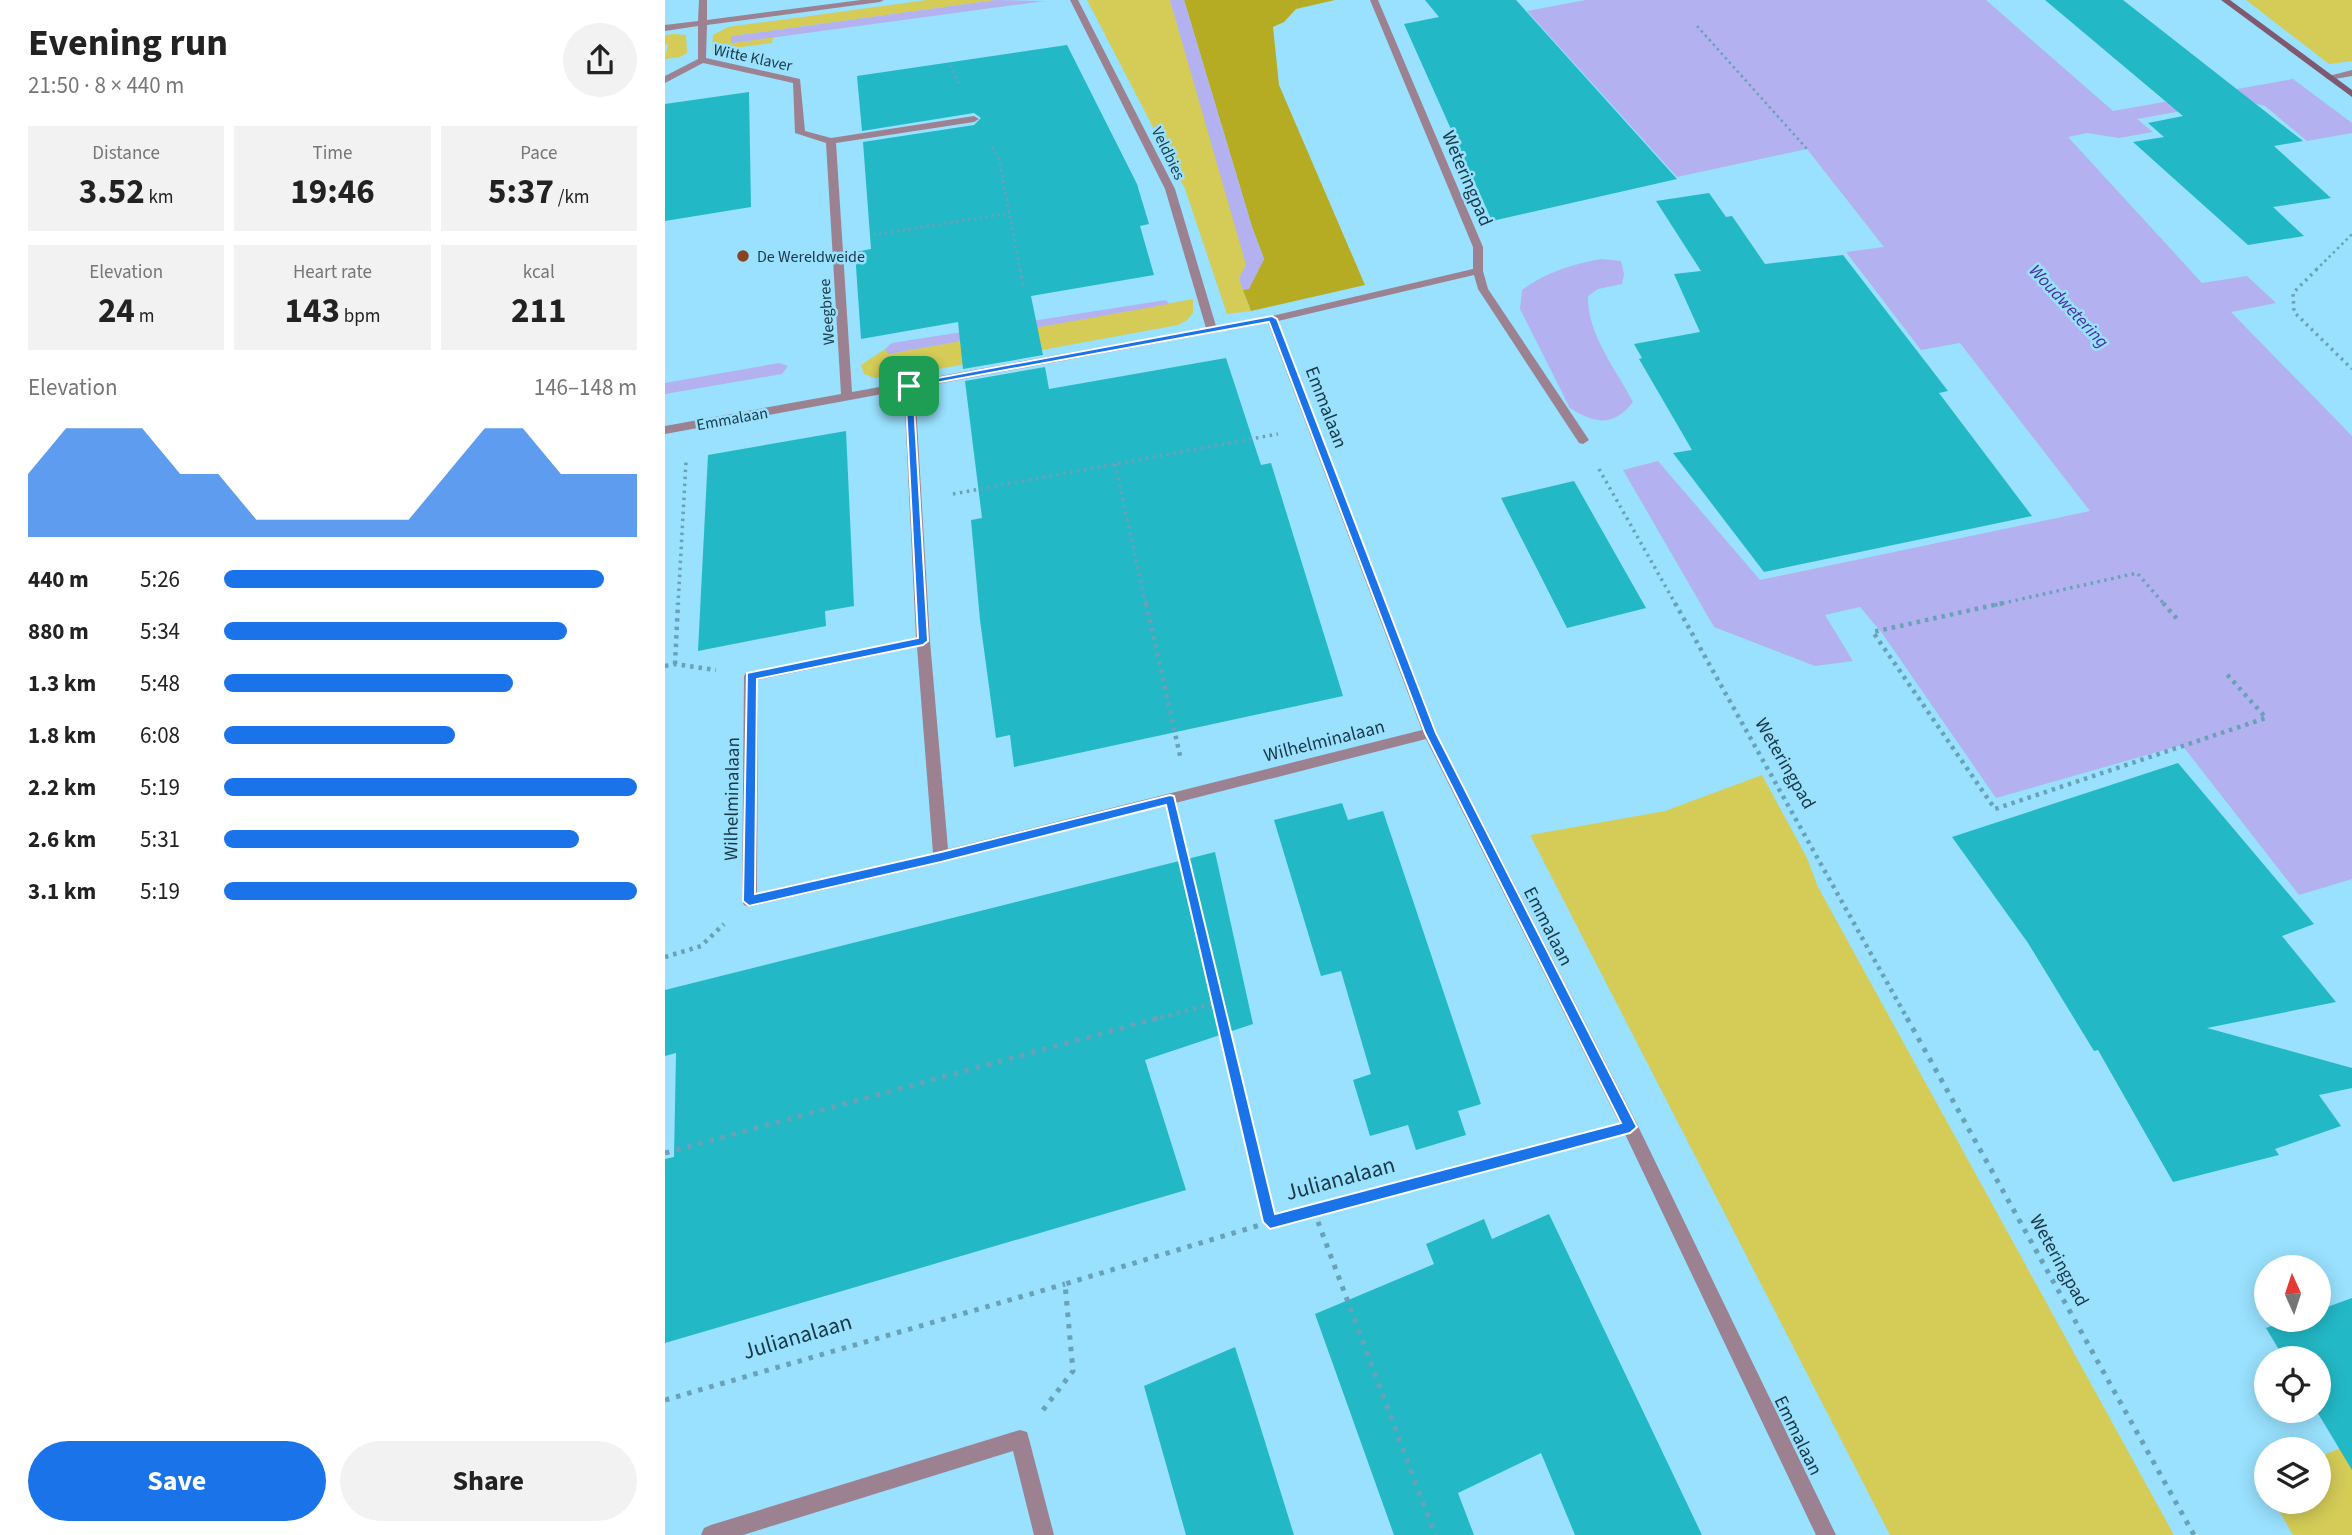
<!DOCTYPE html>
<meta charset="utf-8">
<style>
body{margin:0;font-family:"Source Sans 3",sans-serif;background:#f2f2f2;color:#222;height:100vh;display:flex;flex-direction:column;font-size:26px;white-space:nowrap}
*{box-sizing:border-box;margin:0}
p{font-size:23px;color:#767676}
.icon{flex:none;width:38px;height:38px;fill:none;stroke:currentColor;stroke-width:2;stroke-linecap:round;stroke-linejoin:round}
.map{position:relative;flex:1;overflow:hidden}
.side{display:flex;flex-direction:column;background:#fff;width:665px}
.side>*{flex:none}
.needle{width:46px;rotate:357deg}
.controls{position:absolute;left:1589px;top:1255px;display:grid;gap:14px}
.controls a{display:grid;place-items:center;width:77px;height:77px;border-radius:50%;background:#fff;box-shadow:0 4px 18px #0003;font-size:35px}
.pin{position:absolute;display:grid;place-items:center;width:60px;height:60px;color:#fff;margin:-30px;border-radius:14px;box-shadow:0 4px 10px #0006}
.round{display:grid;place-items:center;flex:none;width:74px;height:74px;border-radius:37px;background:#f2f2f2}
.summary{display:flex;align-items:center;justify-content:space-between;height:119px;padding:0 28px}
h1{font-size:38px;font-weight:700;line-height:52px}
.metrics{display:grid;grid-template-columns:repeat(3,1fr);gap:10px;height:119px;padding:7px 28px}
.metrics div{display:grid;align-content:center;border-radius:0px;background:#f2f2f2;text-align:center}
.metrics b{font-size:35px;font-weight:700}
.metrics small{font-size:19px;font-weight:400}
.metrics p{font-size:19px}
.chart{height:196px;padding:14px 28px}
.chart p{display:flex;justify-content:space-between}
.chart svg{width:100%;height:126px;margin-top:7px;fill:#1a73e8;opacity:.7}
.primary-button{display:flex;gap:14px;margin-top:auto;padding:14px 28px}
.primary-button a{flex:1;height:80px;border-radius:42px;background:#1a73e8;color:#fff;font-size:28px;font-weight:700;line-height:80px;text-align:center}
.primary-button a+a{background:#f2f2f2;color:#222}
ul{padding:0 28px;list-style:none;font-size:23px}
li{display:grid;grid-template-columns:112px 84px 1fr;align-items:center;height:52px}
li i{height:18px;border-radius:9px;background:#1a73e8}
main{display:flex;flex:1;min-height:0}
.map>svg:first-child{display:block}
.green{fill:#d4cc57}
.forest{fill:#b5ac24}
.water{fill:#b3b1ef}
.building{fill:#23b8c6}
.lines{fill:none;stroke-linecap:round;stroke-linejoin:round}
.path-far3{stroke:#69a1b7;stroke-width:2.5;stroke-dasharray:2.5 3.5;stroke-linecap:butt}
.path-far2{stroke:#69a1b7;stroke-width:3.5;stroke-dasharray:2.5 4.5;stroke-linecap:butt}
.path-far1{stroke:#69a1b7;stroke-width:4.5;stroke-dasharray:3.5 5;stroke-linecap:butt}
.path{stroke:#69a1b7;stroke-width:5;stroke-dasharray:4.5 7;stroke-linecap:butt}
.lane{fill:#9c8290;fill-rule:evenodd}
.street{fill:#9c8290;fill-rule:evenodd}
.secondary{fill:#7f5a6e;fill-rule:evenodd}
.route{fill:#1a73e8;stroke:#fff;stroke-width:2;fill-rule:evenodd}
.poi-dot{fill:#89431f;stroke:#99e1fe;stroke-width:2.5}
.labels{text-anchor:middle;stroke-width:5;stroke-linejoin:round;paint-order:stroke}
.far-street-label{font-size:16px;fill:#1a3844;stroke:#99e1fe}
.far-poi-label{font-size:16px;fill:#1a3844;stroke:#99e1fe;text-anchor:start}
.far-water-label{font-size:18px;font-style:italic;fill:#4830a3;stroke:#99e1fe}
.street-label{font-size:19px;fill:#1a3844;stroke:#99e1fe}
.near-street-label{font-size:23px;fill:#1a3844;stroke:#99e1fe}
</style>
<main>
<section class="side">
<div class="summary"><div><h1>Evening run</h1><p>21:50 · 8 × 440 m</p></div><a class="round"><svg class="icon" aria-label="share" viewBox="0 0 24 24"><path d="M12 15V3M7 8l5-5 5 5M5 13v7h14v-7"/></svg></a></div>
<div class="metrics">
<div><p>Distance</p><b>3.52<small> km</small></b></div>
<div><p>Time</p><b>19:46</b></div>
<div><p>Pace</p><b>5:37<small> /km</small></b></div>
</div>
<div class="metrics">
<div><p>Elevation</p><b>24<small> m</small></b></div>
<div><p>Heart rate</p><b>143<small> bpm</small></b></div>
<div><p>kcal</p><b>211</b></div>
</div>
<div class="chart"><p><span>Elevation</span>146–148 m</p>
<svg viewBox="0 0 160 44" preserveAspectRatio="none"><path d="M0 44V22L10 6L20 6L30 6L40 22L50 22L60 38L70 38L80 38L90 38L100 38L110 22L120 6L130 6L140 22L150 22L160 22V44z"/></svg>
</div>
<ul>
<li><b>440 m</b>5:26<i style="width:92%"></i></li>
<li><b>880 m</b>5:34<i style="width:83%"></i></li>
<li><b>1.3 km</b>5:48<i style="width:70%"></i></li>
<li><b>1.8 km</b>6:08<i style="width:56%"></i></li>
<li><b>2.2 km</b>5:19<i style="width:100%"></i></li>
<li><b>2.6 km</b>5:31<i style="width:86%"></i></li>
<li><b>3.1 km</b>5:19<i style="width:100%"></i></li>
</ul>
<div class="primary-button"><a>Save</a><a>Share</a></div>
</section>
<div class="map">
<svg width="1687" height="1535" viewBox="0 0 1687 1535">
<rect width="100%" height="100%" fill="#99e1fe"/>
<path class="green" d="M 262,0 L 331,0 L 67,36 L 67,43 L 108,37 L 107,43 L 47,51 L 48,35 L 63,27 Z
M 422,0 L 505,0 L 582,265 L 574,278 L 586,311 L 562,314 L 520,189 Z
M 1581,0 L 1687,0 L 1687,61 L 1664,64 Z
M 9,34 L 21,35 L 22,53 L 15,57 L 0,59 L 3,44 L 0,45 L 0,35 Z
M 528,299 L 528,313 L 522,320 L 513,325 L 230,377 L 209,378 L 199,374 L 196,365 L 220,349 L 223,354 Z
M 1097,775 L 1142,858 L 1153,887 L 1509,1535 L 1225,1535 L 865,835 L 1000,811 Z
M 1687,1443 L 1687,1535 L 1628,1535 L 1609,1502 L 1654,1502 L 1654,1457 Z"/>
<path class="forest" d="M 519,0 L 670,0 L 631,9 L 619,22 L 608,27 L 614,85 L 700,285 L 586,311 L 578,290 L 584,288 L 599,259 L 587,227 Z"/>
<path class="water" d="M 331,0 L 380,1 L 67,43 L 66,39 L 67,36 Z
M 505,0 L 519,0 L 587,227 L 599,259 L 584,289 L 578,290 L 574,278 L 581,265 Z
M 921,0 L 1321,0 L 1448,111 L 1628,79 L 1687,123 L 1687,133 L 1642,141 L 1600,106 L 1588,103 L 1544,106 L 1472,119 L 1488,132 L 1454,138 L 1422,133 L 1403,137 L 1537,283 L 1582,276 L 1611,303 L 1566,312 L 1687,436 L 1687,879 L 1634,895 L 1517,745 L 1331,798 L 1217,633 L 1195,607 L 1160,615 L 1188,661 L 1150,666 L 1049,627 L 958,470 L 993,461 L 1095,580 L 1425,511 L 1295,343 L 1256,350 L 1181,252 L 1219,247 L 1142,149 L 1012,177 L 862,11 Z
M 936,259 L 956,261 L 959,274 L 957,284 L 933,289 L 923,296 C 922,334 951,369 968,402 C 949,427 930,424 905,408 L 855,309 L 857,290 C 882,272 905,265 936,259 Z
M 501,300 L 504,304 L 223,354 L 220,349 L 227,343 Z
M 114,363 L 123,366 L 117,374 L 0,394 L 0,383 Z"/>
<path class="building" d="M 760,0 L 851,0 L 1012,179 L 827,221 L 739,24 L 774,17 Z
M 1380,0 L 1458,0 L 1638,141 L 1609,146 L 1666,198 L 1608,207 L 1639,236 L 1583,245 L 1468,142 L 1499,137 L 1483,123 L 1518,116 Z
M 402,45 L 472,184 L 484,224 L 475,226 L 489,275 L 366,296 L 378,355 L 298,369 L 293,322 L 196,339 L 190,252 L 206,249 L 198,142 L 309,125 L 316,118 L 309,113 L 197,131 L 192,76 Z
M 84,92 L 86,207 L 0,221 L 0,104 Z
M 1044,193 L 1061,217 L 1067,216 L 1100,264 L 1178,255 L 1283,391 L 1274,393 L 1367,516 L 1099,572 L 1008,453 L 1027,450 L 974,359 L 977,358 L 969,344 L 1035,332 L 1009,274 L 1036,271 L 991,201 Z
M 561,358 L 596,465 L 606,463 L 678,696 L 349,767 L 345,735 L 331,738 L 315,620 L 306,520 L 317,518 L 300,381 L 380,367 L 384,389 Z
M 181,431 L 189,606 L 160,611 L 161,626 L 33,651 L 43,455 Z
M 909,481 L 981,608 L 902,628 L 836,498 Z
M 1513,763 L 1649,924 L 1617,936 L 1671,1002 L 1542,1028 L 1687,1068 L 1687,1088 L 1654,1095 L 1676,1126 L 1610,1149 L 1614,1155 L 1508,1182 L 1433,1050 L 1429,1051 L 1363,943 L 1287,837 Z
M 677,803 L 683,820 L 718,811 L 816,1104 L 793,1111 L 801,1135 L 751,1150 L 743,1125 L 705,1136 L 688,1080 L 706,1074 L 676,971 L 656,976 L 609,820 Z
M 550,852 L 588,1024 L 480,1060 L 521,1190 L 0,1343 L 0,1159 L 9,1157 L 11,1053 L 0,1056 L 0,990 Z
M 884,1214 L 1037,1535 L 910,1535 L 876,1453 L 793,1493 L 809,1535 L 729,1535 L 650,1314 L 769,1264 L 761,1244 L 819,1219 L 827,1239 Z
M 1687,1298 L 1687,1470 L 1651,1410 L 1654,1410 L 1654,1358 L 1619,1358 L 1601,1328 L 1625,1320 L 1654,1320 L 1654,1310 Z
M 570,1347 L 592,1416 L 629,1535 L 521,1535 L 479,1386 Z"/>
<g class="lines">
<path class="path-far3" d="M 1032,26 L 1142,149
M 285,65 L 295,86
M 327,147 L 334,158 L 355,270
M 208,235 L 345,213
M 1651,270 L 1687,234"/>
<path class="path-far2" d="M 355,269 L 358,286
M 1652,269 L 1628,293 L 1629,312 L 1687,369
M 450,464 L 481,605
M 934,469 L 1011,605
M 288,494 L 613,434
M 13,605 L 21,462
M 1330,605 L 1472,573 L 1500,605"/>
<path class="path-far1" d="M 481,603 L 516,760
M 1010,603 L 1243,1020
M 1338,603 L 1208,632 L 1330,809 L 1601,718 L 1559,671
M 1498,603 L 1513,620
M 10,664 L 13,603
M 0,666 L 10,664 L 51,670
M 514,835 L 558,1020
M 0,957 L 36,946 L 59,924
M 487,1020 L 553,1002"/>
<path class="path" d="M 557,1018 L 605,1222
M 1242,1018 L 1529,1535
M 0,1153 L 493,1018
M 649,1211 L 770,1535
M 0,1400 L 400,1284
M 378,1410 L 408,1371 L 400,1284 L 605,1222 L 927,1137"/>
<path class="lane" d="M 1687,70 L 1687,76 L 1664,80 L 1660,77 Z"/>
<path class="street" d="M 34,0 L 42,0 L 42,20 L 196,0 L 219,0 L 215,2 L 42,25 L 41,58 L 135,79 L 140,131 L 166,138 L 309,116 L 314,119 L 309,122 L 171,143 L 187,392 L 541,328 L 500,189 L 405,0 L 413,0 L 510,189 L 551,326 L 607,316 L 808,269 L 808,247 L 705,0 L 713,0 L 818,247 L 818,271 L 823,289 L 924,440 L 918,444 L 914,443 L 813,289 L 809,275 L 613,321 L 772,733 L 971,1122 L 1171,1535 L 1151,1535 L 959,1132 L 761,739 L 276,863 L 84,907 L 79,905 L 77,901 L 79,676 L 81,673 L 251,638 L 239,390 L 0,434 L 0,426 L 176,394 L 161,143 L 130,133 L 128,83 L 38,63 L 0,83 L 0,76 L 33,59 L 33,26 L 0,31 L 0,25 L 33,21 ZM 603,323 L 757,730 L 283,849 L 265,641 L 250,388 ZM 252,647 L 268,853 L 92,893 L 93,680 Z
M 355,1430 L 362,1432 L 364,1439 L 389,1535 L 369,1535 L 348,1451 L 78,1535 L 36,1535 L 39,1528 L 46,1525 Z"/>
<path class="secondary" d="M 1556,0 L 1565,0 L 1687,90 L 1687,97 Z"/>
</g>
<path class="route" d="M 607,316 L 612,319 L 771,733 L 972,1127 L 965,1133 L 605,1229 L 598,1222 L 501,805 L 276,862 L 84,906 L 78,901 L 82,673 L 253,638 L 240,384 ZM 604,322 L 760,733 L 956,1123 L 610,1214 L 509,796 L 505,795 L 276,852 L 90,894 L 92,679 L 258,645 L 263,641 L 248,387 Z"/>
<circle class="poi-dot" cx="78" cy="256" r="7"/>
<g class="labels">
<g class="far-street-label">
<text transform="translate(88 57) rotate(12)" y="6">Witte Klaver</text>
<text transform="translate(504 153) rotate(64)" y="6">Veldbies</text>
<text transform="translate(161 312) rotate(-94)" y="6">Weegbree</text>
<text transform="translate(67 418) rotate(-10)" y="6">Emmalaan</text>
</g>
<g class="far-poi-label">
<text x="92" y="262">De Wereldweide</text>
</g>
<g class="far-water-label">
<text transform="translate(1404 306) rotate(47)" y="6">Woudwetering</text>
</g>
<g class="street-label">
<text transform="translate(803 178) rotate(67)" y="7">Weteringpad</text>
<text transform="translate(662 407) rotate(69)" y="7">Emmalaan</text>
<text transform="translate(659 740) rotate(-14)" y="7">Wilhelminalaan</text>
<text transform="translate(1121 763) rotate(60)" y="7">Weteringpad</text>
<text transform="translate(66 799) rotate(-89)" y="7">Wilhelminalaan</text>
<text transform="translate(884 926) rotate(63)" y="7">Emmalaan</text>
<text transform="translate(1395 1260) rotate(61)" y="7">Weteringpad</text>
<text transform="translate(1134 1435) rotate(64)" y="7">Emmalaan</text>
</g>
<g class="near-street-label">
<text transform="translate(675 1178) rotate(-15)" y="8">Julianalaan</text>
<text transform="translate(132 1336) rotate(-16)" y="8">Julianalaan</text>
</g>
</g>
</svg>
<div class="controls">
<a><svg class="needle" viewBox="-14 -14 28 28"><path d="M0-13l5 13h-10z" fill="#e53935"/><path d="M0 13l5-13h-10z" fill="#767676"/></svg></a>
<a><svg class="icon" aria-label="locate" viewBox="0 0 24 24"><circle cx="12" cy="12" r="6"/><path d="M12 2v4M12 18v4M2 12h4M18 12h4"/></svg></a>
<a><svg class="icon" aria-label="layers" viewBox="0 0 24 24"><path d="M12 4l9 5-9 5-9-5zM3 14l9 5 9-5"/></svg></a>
</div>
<div class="pin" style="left:244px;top:386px;background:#1e9e55"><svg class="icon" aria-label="arrive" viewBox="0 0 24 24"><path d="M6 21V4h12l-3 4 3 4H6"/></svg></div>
</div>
</main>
